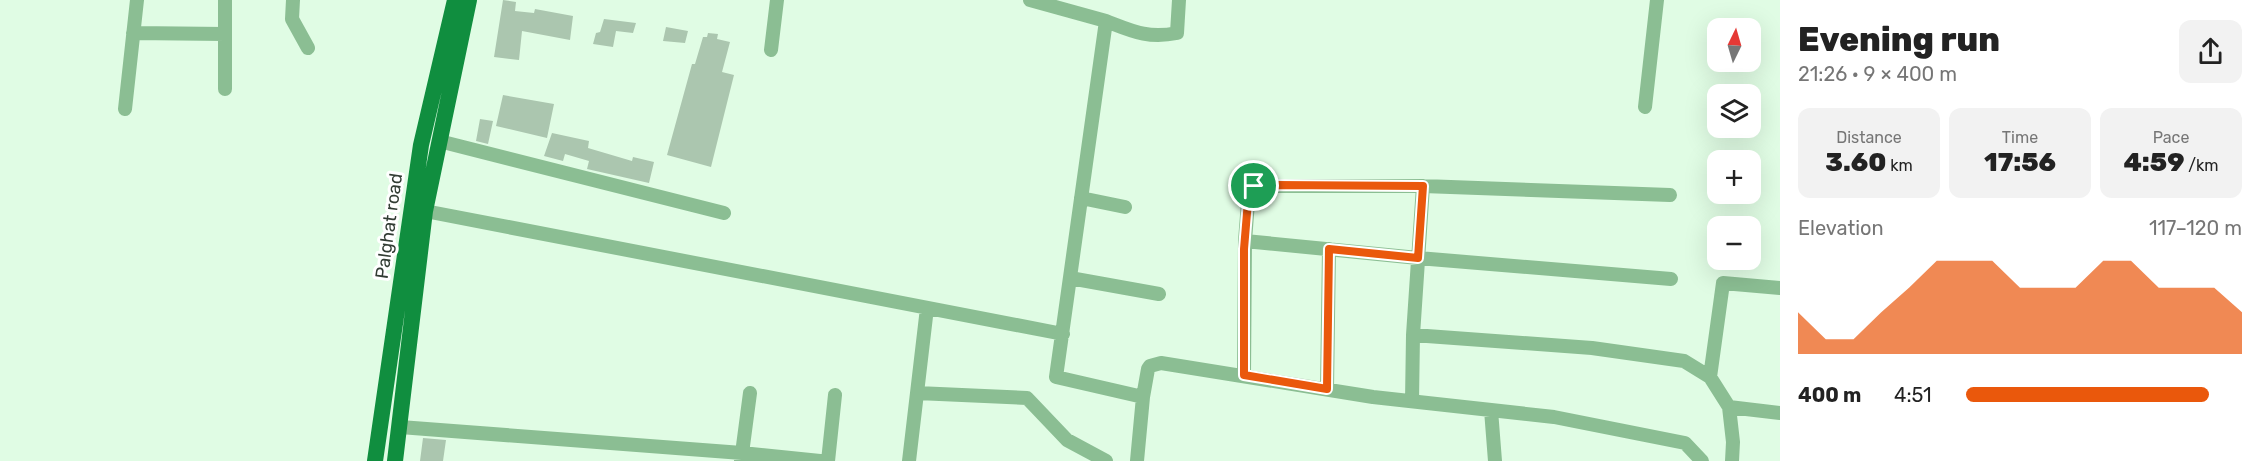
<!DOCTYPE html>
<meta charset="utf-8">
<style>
body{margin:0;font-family:Rubik,sans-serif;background:#f2f2f2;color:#222;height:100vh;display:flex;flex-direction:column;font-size:22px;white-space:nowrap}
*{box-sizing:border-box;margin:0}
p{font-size:20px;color:#767676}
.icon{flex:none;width:33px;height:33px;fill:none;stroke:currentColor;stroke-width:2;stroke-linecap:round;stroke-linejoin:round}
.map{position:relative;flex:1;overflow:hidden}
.drawer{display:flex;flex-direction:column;background:#fff;width:480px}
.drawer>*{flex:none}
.needle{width:39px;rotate:5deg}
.tools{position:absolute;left:1707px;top:18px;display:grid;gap:12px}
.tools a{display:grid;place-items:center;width:54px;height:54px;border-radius:12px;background:#fff;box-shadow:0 6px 24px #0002;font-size:30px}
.pin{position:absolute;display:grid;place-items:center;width:51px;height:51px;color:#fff;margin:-26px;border:3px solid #fff;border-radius:50%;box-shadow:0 2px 6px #0007}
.round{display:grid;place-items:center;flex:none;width:63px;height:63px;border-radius:12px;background:#f2f2f2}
.headline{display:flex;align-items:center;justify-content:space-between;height:102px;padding:0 18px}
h1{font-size:33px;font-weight:800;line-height:45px}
.stats{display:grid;grid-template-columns:repeat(3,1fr);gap:9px;height:102px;padding:6px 18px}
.stats div{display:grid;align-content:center;border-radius:12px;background:#f2f2f2;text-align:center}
.stats b{font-size:26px;font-weight:800}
.stats small{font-size:16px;font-weight:400}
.stats p{font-size:16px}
.chart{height:168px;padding:12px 18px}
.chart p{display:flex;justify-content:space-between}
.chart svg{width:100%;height:108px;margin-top:6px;fill:#ea580c;opacity:.7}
ul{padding:0 18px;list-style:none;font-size:20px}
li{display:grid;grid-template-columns:96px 72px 1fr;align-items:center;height:45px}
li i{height:15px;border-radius:8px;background:#ea580c}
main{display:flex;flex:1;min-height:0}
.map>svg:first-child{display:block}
.building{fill:#abc6af}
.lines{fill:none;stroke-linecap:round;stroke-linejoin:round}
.minor{stroke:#8bbe93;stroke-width:14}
.primary{stroke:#108e3f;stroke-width:16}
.route-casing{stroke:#fff;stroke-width:12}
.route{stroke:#ea580c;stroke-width:8}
.labels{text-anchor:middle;stroke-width:6;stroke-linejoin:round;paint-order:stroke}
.street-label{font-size:18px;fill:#323d34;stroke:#fff}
</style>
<main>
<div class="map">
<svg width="1780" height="461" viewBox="0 0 1780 461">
<rect width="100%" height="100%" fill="#e0fce4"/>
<path class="building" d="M 503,0 L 516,2 L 515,11 L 534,13 L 535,9 L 573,16 L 570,40 L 522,31 L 519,60 L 494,57 Z
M 604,19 L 636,23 L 633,33 L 616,31 L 613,47 L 593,44 L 596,33 L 600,32 Z
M 666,27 L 688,31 L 685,43 L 663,41 Z
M 708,33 L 718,34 L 717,39 L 730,42 L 722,72 L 734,75 L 711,167 L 667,155 L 692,64 L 695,64 L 703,37 L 707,37 Z
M 503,95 L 554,104 L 547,138 L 496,126 Z
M 480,119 L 493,121 L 488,144 L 476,141 Z
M 552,133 L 589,141 L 588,148 L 632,161 L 633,157 L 654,162 L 649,183 L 587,169 L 589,161 L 565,154 L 563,161 L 544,156 Z
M 423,438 L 446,440 L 443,461 L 420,461 Z"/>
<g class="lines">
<path class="minor" d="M 225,0 L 225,89
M 293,0 L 292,19 L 308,48
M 1030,0 L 1106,21 L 1056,377 L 1143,397 L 1137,461
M 1106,21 C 1132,31 1148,39 1177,33 L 1179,0
M 133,33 L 225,34
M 771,50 L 777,0
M 1645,107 L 1657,0
M 125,109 L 137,0
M 439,141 L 724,213
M 1081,198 L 1125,207
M 425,211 L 1063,334
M 1245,241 L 1249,189 L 1254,186 L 1423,186 L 1670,195
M 1070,278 L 1159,294
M 1413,335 L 1592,348 L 1684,361 L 1710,377 L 1729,407 L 1733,442 L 1732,461
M 1244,375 L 1245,241 L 1418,258 L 1671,279
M 1710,377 L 1723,283 L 1780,288
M 1327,389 L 1329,249
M 917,393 L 1027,398 L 1067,440 L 1106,461
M 1143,397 L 1148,369 L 1150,366 L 1161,363 L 1373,397 L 1554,417 L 1685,443 L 1702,461
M 1412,401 L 1413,335 L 1423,186
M 1729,407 L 1780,413
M 1491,410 L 1495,461
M 400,427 L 742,453 L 820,461
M 741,461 L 750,393
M 828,461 L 835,395
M 909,461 L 927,308"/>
<path class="primary" d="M 375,461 L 421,145 L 455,0
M 395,461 L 425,211 L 469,0"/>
</g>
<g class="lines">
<defs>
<path id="route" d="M 1275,185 L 1423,186 L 1418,258 L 1329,249 L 1327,389 L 1244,375 L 1244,249 L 1249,189 L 1254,186 Z"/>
</defs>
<use href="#route" class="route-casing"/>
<use href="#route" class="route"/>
</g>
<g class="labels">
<g class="street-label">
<text transform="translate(389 226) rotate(-82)" y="6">Palghat road</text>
</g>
</g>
</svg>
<div class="tools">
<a><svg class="needle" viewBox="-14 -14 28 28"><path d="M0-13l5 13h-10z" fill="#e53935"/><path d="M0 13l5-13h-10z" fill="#767676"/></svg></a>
<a><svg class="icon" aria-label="layers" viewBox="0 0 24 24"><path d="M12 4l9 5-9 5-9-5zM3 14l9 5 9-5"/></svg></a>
<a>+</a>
<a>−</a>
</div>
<div class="pin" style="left:1254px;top:186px;background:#1e9e55"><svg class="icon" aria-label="arrive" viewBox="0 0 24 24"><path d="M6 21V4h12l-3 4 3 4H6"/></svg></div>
</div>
<section class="drawer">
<div class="headline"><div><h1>Evening run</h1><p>21:26 · 9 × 400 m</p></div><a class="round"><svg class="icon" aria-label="share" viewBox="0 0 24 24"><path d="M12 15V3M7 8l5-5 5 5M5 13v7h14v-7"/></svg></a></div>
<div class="stats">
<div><p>Distance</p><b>3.60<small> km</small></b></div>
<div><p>Time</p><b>17:56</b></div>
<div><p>Pace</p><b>4:59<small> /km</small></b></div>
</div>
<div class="chart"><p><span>Elevation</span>117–120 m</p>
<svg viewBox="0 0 160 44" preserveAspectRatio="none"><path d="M0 44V27L10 38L20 38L30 27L40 17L50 6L60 6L70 6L80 17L90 17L100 17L110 6L120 6L130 17L140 17L150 17L160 27V44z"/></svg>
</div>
<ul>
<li><b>400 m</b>4:51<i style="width:88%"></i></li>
</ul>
</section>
</main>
